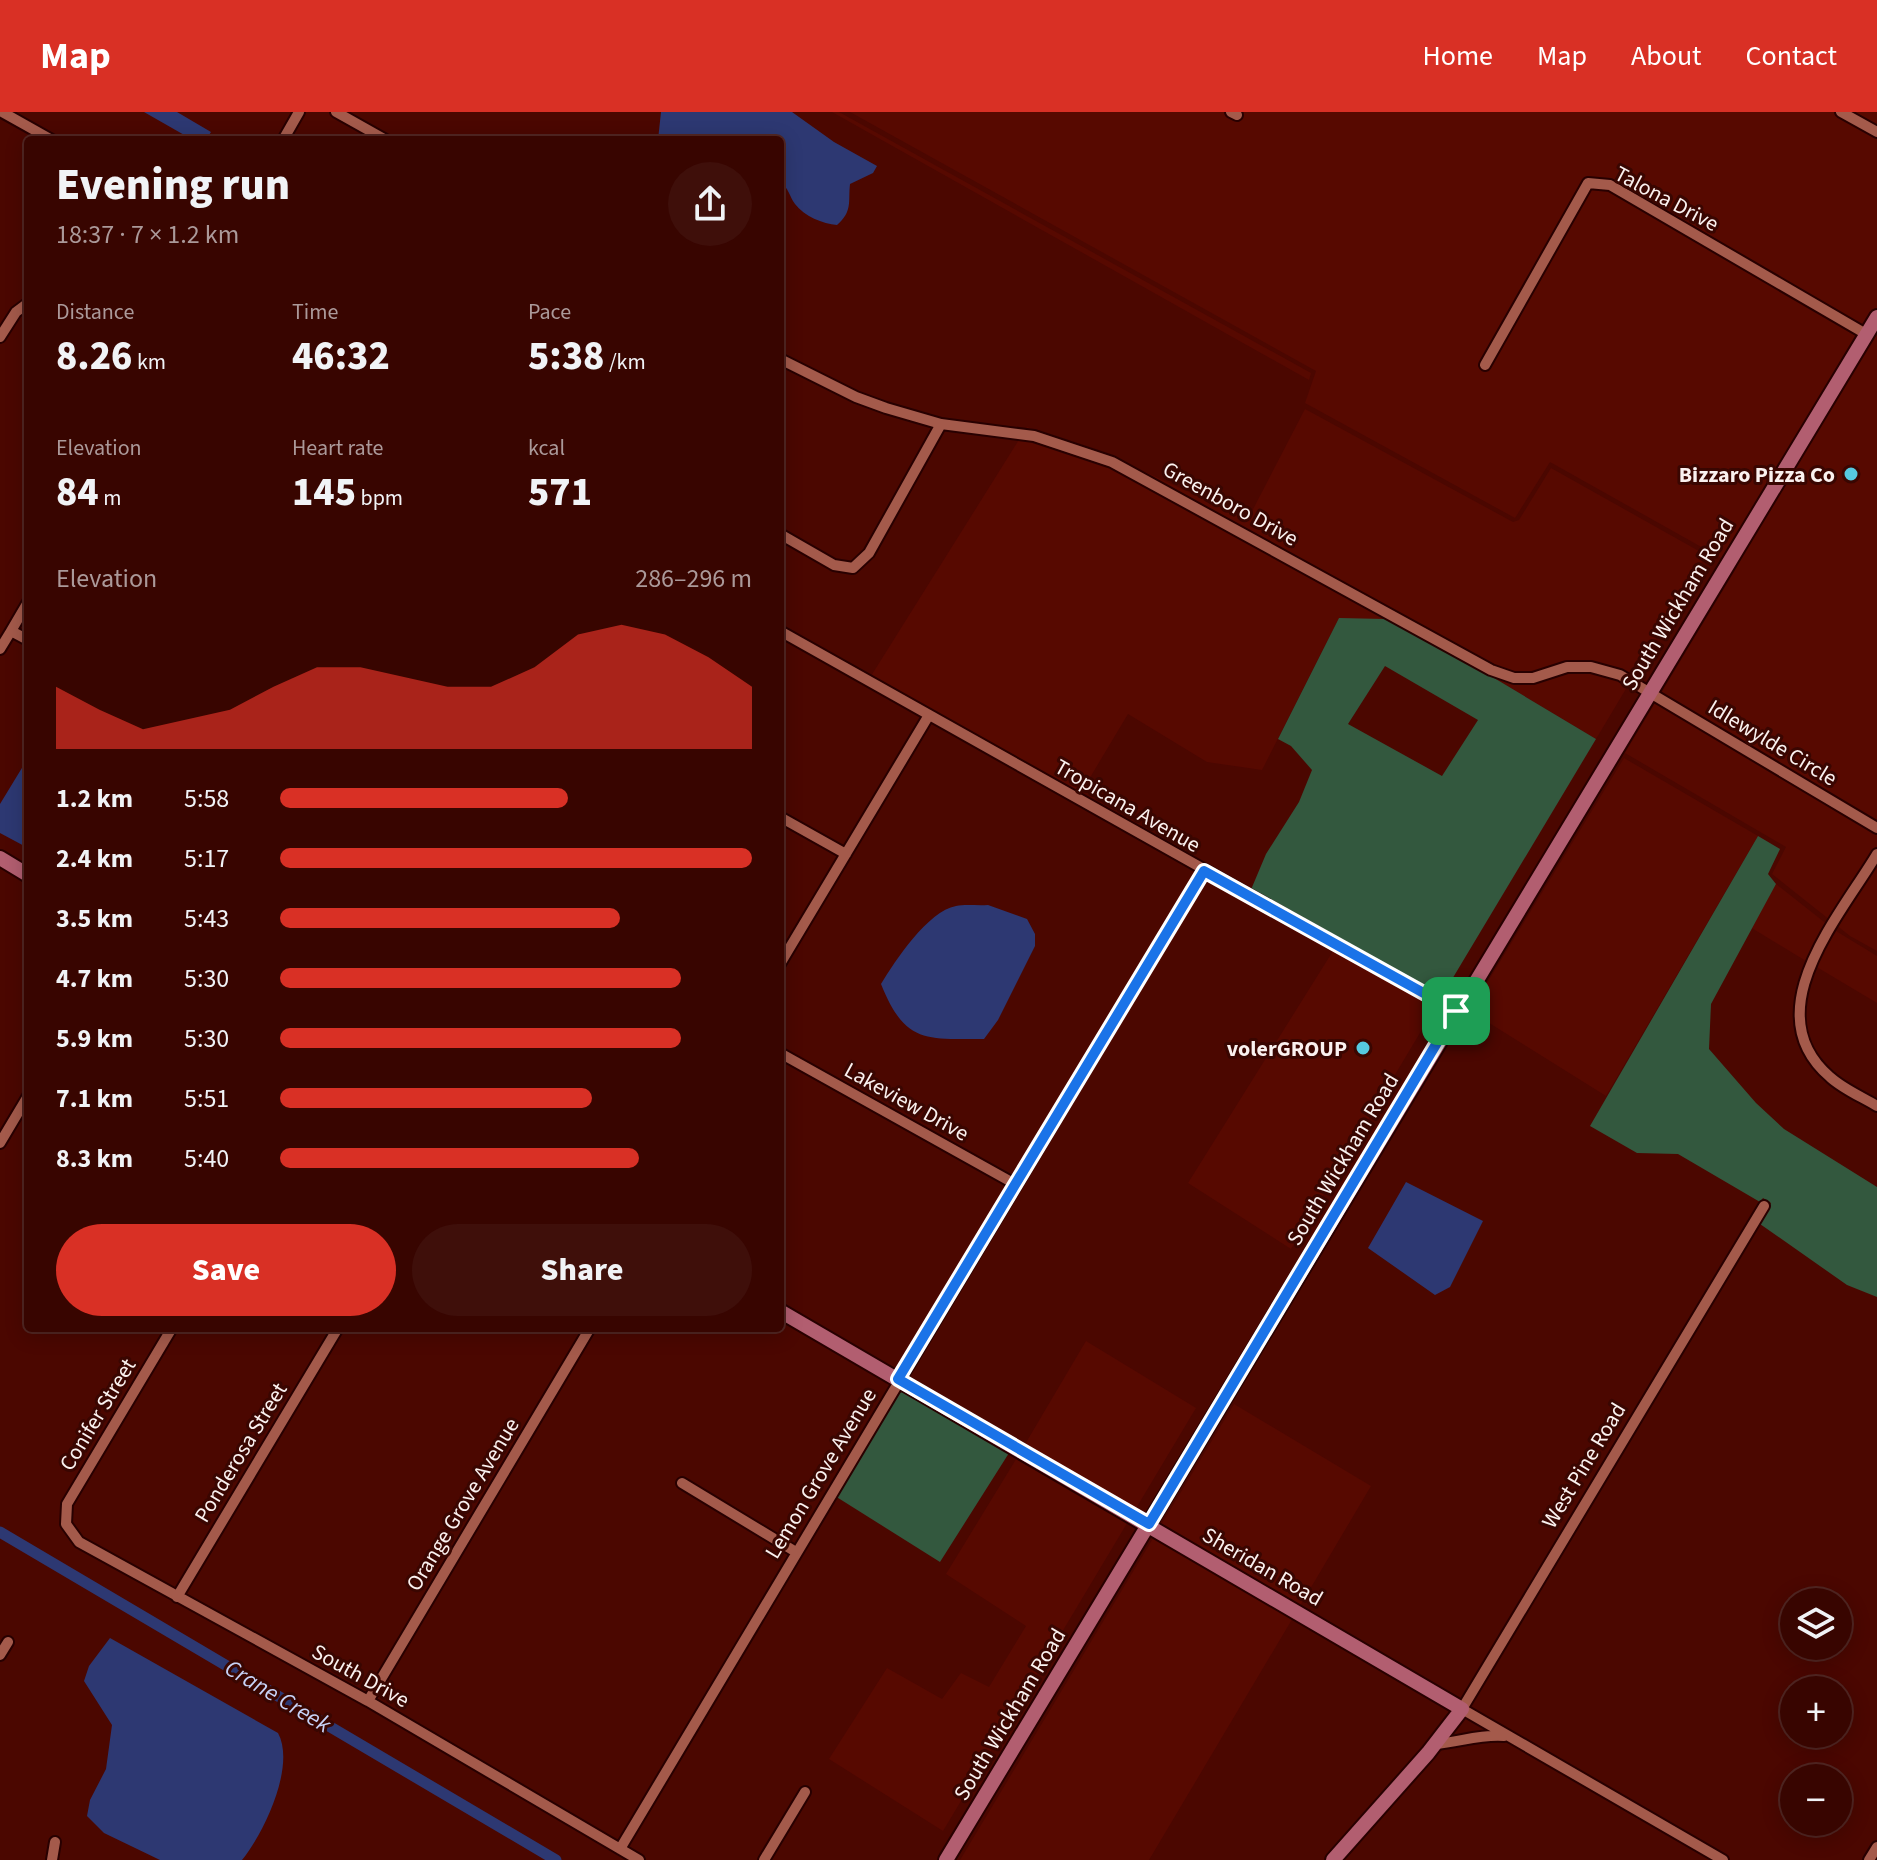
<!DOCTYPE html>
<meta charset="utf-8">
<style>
body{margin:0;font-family:"Source Sans 3",sans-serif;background:#3f0f0a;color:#f1f3f6;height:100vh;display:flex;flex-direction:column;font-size:30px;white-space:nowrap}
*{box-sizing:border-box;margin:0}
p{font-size:26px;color:#ab9999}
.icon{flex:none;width:44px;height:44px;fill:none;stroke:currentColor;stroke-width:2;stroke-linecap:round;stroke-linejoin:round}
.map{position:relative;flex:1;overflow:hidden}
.details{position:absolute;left:24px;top:24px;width:760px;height:1196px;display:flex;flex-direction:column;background:#380500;border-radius:8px;box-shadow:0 4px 20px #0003,0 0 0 2px #522622}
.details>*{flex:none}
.buttons{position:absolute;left:1780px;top:1476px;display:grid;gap:16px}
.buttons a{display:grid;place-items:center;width:72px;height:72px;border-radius:50%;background:#380500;box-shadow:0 4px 20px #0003,0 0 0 2px #522622;font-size:40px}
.pin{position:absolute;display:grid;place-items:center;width:68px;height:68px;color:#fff;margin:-34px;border-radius:16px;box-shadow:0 4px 12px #0006}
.round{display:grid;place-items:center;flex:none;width:84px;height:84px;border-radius:42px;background:#3f0f0a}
.head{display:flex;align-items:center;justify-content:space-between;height:136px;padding:0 32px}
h1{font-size:44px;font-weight:800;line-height:60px}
.metrics{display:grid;grid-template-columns:repeat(3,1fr);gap:12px;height:136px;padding:8px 32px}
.metrics div{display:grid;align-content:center}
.metrics b{font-size:40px;font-weight:800}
.metrics small{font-size:22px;font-weight:400}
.metrics p{font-size:22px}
.chart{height:224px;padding:16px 32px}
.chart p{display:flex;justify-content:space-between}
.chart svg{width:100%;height:144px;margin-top:8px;fill:#d93025;opacity:.7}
.primary-button{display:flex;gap:16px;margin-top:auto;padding:16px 32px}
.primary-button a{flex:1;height:92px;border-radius:48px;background:#d93025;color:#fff;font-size:32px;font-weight:800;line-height:92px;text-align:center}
.primary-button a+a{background:#3f0f0a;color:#f1f3f6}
ul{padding:0 32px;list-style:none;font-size:26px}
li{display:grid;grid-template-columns:128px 96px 1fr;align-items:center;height:60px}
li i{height:20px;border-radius:10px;background:#d93025}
header{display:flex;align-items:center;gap:48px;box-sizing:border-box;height:112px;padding:0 40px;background:#d93025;color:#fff}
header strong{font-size:38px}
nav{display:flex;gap:44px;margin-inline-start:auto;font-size:28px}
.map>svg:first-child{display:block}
.built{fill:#570900}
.green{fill:#33583e;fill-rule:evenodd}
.water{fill:#2d3872}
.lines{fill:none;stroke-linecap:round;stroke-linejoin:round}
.canal{stroke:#2d3872;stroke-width:11}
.street-casing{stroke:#280000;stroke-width:14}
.secondary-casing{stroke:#280000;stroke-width:18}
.street{stroke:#a45a4b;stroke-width:10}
.secondary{stroke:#b25e70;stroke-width:14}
.route-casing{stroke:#fff;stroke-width:16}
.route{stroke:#1a73e8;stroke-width:10}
.poi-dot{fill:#56c9e0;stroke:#390601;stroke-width:3}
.labels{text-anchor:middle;stroke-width:6;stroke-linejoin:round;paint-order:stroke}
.street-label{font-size:22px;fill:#faf1ef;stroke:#390601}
.poi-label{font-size:22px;font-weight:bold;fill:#faf1ef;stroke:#390601;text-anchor:end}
.water-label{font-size:24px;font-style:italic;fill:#c7d2f6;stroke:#390601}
</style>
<header>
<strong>Map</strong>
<nav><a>Home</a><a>Map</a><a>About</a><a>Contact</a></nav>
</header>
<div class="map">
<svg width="1877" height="1748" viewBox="0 0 1877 1748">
<rect width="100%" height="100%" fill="#4b0700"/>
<path class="built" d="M 832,0 L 839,0 L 1311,261 L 1309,268 Z
M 850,0 L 1877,0 L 1877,839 L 1850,824 L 1772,762 L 1786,735 L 1625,641 L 1737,455 L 1550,350 L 1515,406 L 1305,291 L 1316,259 Z
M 1305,297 L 1513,410 L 1519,408 L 1551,356 L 1706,443 L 1596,627 L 1469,551 L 1339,506 L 1262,658 L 1207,650 L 1128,602 L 1079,684 L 871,564 L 1027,315 L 1095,337 L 1248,407 Z
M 1624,646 L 1758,724 L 1606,984 L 1470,899 Z
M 1776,772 L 1828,813 L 1806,849 L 1750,815 Z
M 1836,819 L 1877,844 L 1877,891 L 1815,854 Z
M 1338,831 L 1439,889 L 1291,1137 L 1188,1071 Z
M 1086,1229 L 1196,1296 L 1135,1398 L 1024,1334 Z
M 1234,1292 L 1371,1374 L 1300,1494 L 1161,1413 Z
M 1018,1344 L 1129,1408 L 943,1719 L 829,1647 L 887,1556 L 942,1587 L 961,1561 L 989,1575 L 1026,1514 L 946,1462 Z
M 1155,1423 L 1294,1504 L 1149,1748 L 960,1748 Z"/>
<path class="green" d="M 1339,506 L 1385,507 L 1469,551 L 1596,627 L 1439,889 L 1250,780 L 1266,742 L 1299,690 L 1312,658 L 1291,634 L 1278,627 ZM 1385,554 L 1478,608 L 1442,664 L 1348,612 Z
M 1758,724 L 1780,737 L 1768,762 L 1776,772 L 1711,892 L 1709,937 L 1756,991 L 1784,1017 L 1877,1075 L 1877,1185 L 1847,1173 L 1760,1112 L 1771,1091 L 1763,1086 L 1760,1090 L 1678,1042 L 1637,1041 L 1590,1014 Z
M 903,1280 L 1009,1341 L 940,1450 L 835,1384 L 895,1282 Z"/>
<path class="water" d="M 144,0 L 177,0 L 211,20 L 206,28 L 193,28 Z
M 661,0 L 792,0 L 834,30 L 877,54 L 873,61 L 850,72 C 848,90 853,99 837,113 C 823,112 804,104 795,92 C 789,84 789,76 780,70 L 780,28 L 658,28 Z
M 28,646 L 28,736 L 0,721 L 0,692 Z
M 988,793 L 1027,807 L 1035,822 L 1035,834 L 998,908 L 984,927 C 926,927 905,932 881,872 C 895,849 928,799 956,794 C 966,792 978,794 988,793 Z
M 1406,1070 L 1483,1109 L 1450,1175 L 1435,1183 L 1368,1136 Z
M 110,1526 L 278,1621 C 296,1654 264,1721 242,1748 L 160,1748 L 104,1721 L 87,1704 L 90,1688 L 106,1657 L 112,1613 L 84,1569 L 89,1554 Z"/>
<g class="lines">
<path class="canal" d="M 0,1420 L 556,1748"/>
<defs>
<path id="street" d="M 2,0 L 52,28
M 336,0 L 386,28
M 1231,0 L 1237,3
M 1841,0 L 1877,20
M 283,28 L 299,0
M 0,225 L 16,200 L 28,191
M 780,247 L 856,285 L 886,296 L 941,312 L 1034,324 L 1112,350 L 1491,558 L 1514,566 L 1533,566 L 1567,555 L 1591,555 L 1620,563 L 1877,716
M 1485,253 L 1588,71 L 1610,73 L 1866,222
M 780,422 L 834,453 L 853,456 L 869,441 L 941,312
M 28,490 L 11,519 L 28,528
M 780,519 L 1456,899
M 0,537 L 11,519
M 780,705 L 846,742
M 1877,742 C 1840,804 1754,900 1830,965 C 1843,977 1862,985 1877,994
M 780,852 L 929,603
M 780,941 L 1015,1072
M 0,1031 L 28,984
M 172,1216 L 67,1392 L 66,1412 L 79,1430 L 368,1589 L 639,1748
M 682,1371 L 796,1440
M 177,1485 L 338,1216
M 0,1543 L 8,1530
M 368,1589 L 590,1216
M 1435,1632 C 1460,1630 1480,1622 1504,1624
M 620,1737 L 1204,759
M 52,1748 L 55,1730
M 764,1748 L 805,1680
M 1723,1748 L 1462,1597 L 1764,1094
M 1869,1748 L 1877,1735"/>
<path id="secondary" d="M 0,746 L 28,763
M 780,1199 L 1462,1597 L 1428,1641 L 1333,1748
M 946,1748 L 1877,205"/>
</defs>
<use href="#street" class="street-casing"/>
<use href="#secondary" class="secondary-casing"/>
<use href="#street" class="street"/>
<use href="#secondary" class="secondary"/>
</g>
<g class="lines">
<defs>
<path id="route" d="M 1204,759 L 1456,899 L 1149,1412 L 898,1267 Z"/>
</defs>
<use href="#route" class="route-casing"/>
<use href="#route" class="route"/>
</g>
<g class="poi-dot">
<circle cx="1851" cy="362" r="8"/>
<circle cx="1363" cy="936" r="8"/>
</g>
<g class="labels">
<g class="street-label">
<text transform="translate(1667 86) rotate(28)" y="8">Talona Drive</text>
<text transform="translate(1231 391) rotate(29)" y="8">Greenboro Drive</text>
<text transform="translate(1677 492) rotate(-59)" y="8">South Wickham Road</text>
<text transform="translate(1773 630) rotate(31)" y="8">Idlewylde Circle</text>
<text transform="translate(1128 693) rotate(30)" y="8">Tropicana Avenue</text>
<text transform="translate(907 989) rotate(29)" y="8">Lakeview Drive</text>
<text transform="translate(1342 1047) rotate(-59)" y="8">South Wickham Road</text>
<text transform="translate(97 1302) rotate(-59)" y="8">Conifer Street</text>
<text transform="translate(240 1340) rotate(-59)" y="8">Ponderosa Street</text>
<text transform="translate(1583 1353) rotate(-59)" y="8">West Pine Road</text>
<text transform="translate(820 1361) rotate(-59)" y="8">Lemon Grove Avenue</text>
<text transform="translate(462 1392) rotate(-59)" y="8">Orange Grove Avenue</text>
<text transform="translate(1263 1454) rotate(30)" y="8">Sheridan Road</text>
<text transform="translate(361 1563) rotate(29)" y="8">South Drive</text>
<text transform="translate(1009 1602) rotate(-59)" y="8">South Wickham Road</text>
</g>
<g class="poi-label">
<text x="1835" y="370">Bizzaro Pizza Co</text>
<text x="1347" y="944">volerGROUP</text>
</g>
<g class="water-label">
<text transform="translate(278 1584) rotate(31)" y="8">Crane Creek</text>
</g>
</g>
</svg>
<div class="buttons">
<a><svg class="icon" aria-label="layers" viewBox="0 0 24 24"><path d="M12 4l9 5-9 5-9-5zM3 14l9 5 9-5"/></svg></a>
<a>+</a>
<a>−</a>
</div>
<div class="pin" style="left:1456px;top:899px;background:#1e9e55"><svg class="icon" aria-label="arrive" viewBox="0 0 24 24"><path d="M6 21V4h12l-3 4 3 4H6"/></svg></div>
<section class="details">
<div class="head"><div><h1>Evening run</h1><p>18:37 · 7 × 1.2 km</p></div><a class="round"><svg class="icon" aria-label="share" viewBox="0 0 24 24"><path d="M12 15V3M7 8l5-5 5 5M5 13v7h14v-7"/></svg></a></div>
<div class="metrics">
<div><p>Distance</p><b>8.26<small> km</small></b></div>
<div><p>Time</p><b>46:32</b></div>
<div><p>Pace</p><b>5:38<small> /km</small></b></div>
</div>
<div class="metrics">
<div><p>Elevation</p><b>84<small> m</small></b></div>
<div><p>Heart rate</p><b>145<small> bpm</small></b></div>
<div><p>kcal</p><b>571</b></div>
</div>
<div class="chart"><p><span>Elevation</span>286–296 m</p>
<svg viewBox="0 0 160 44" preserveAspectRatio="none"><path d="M0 44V25L10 32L20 38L30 35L40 32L50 25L60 19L70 19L80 22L90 25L100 25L110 19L120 9L130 6L140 9L150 16L160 25V44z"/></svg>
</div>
<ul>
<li><b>1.2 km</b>5:58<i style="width:61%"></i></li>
<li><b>2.4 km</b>5:17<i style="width:100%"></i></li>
<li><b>3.5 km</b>5:43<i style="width:72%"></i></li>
<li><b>4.7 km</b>5:30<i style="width:85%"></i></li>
<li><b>5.9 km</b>5:30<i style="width:85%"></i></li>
<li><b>7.1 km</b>5:51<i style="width:66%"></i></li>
<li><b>8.3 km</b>5:40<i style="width:76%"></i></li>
</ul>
<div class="primary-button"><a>Save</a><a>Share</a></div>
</section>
</div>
